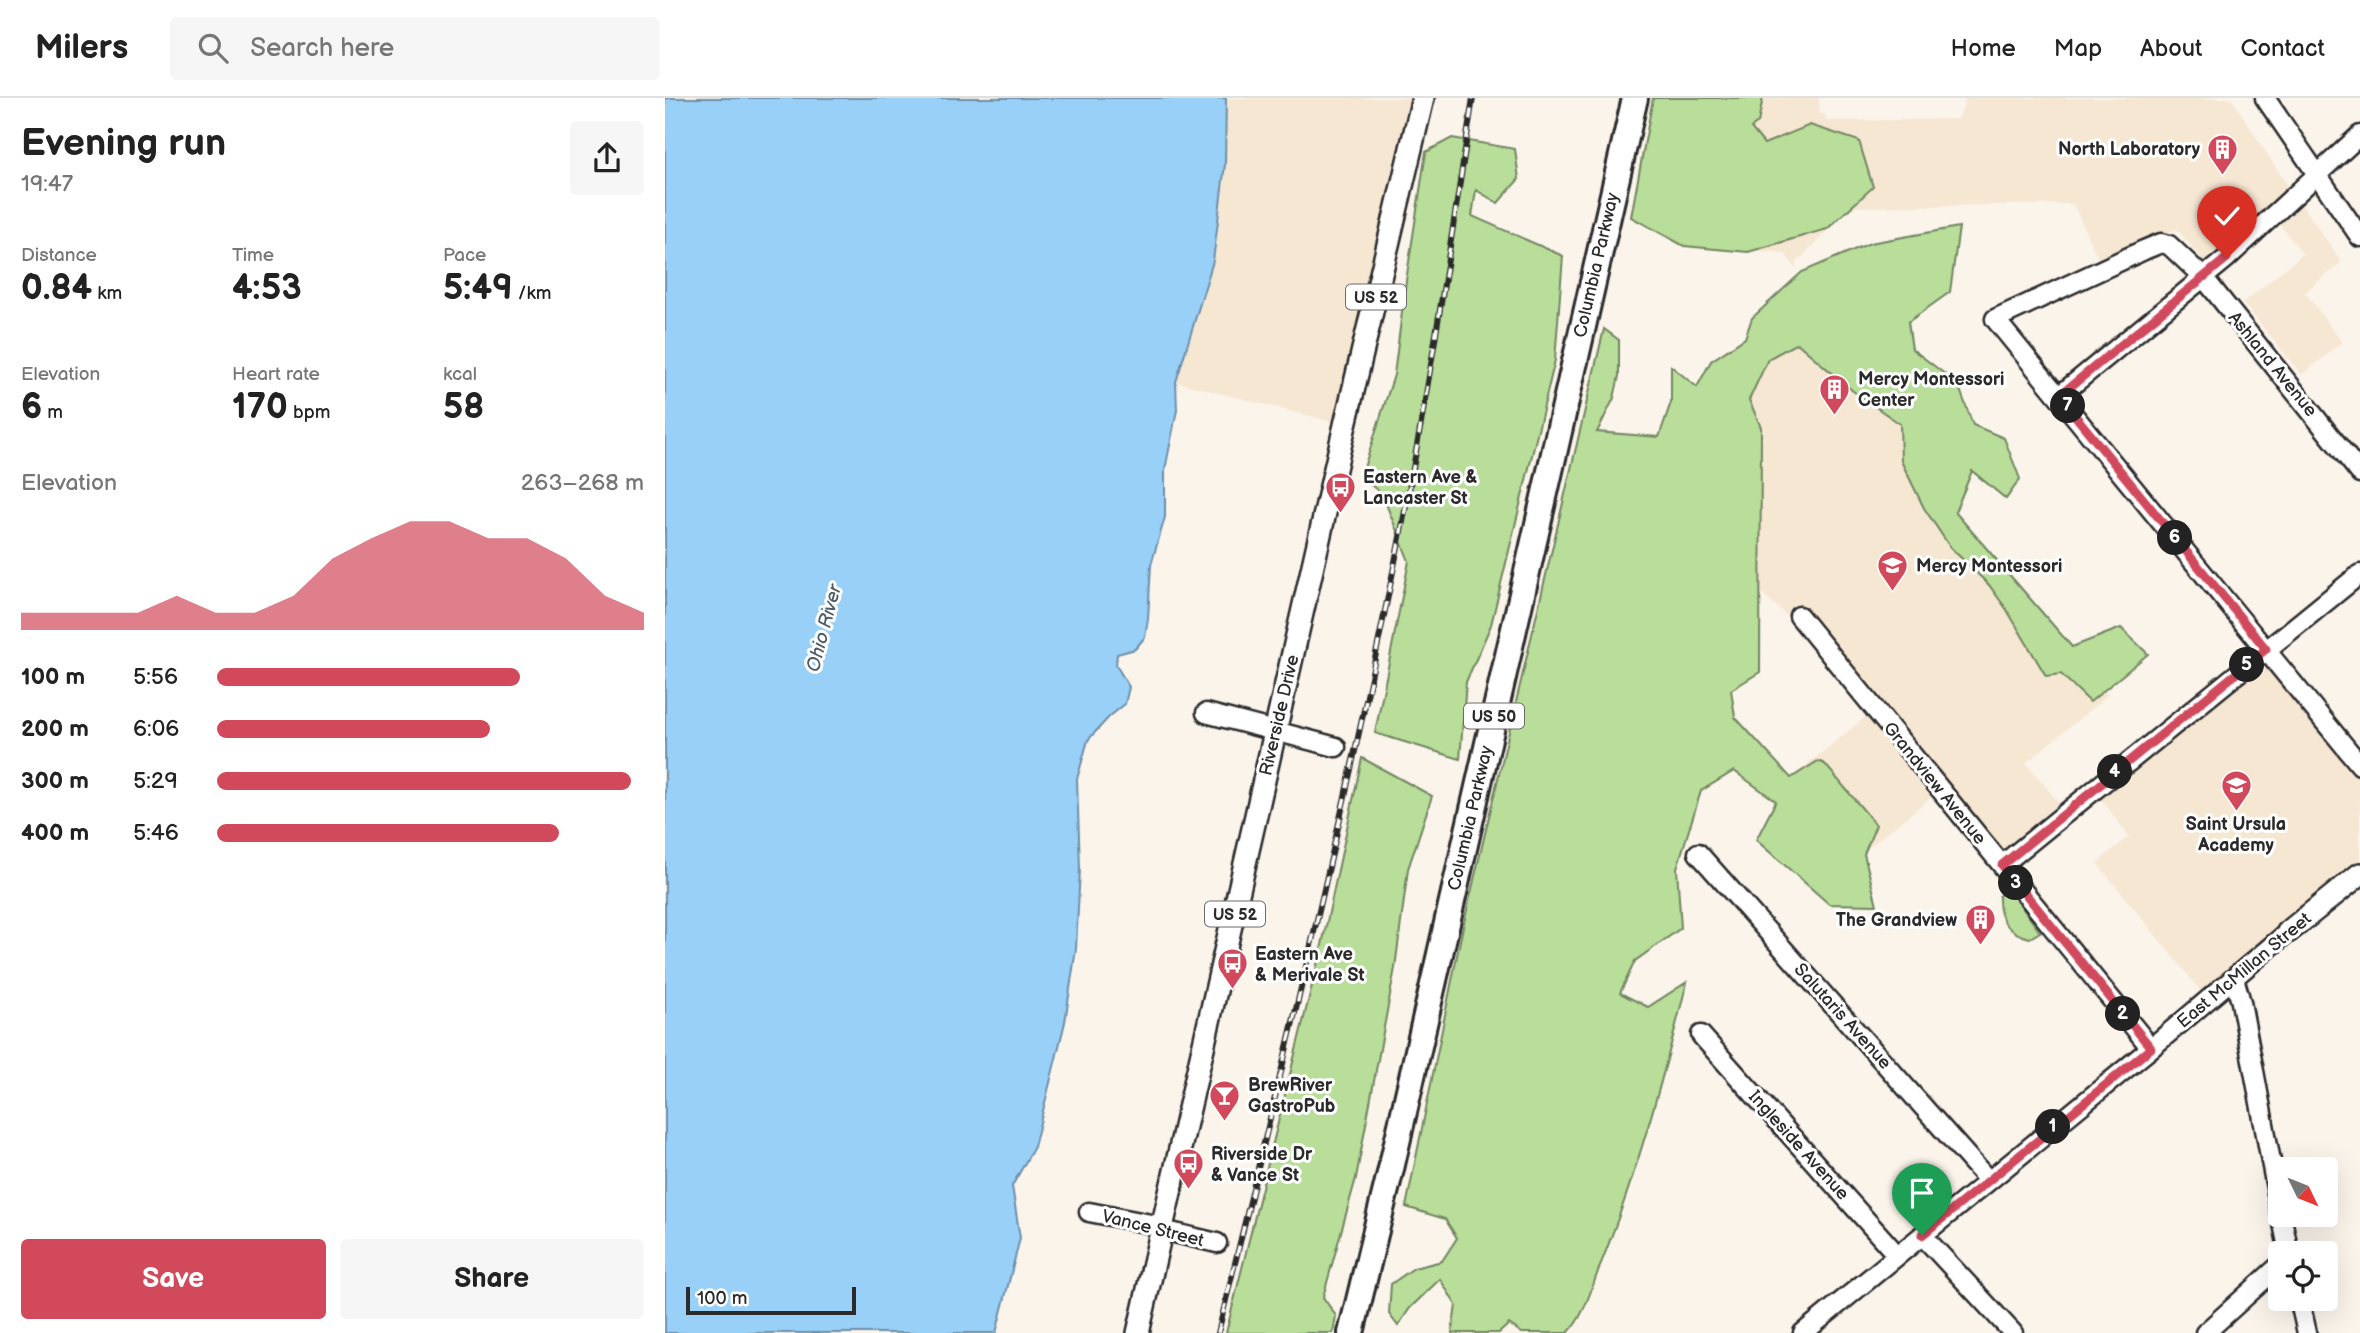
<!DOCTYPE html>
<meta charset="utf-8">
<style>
body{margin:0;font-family:"Balsamiq Sans",sans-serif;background:#f6f6f6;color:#222;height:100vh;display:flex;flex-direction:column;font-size:26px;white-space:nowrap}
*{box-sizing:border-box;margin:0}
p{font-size:23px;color:#767676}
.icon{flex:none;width:38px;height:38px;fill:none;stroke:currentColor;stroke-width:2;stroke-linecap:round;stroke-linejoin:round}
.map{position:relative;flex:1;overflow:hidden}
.side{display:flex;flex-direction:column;background:#fff;width:665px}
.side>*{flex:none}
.needle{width:46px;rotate:133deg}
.fabs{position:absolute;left:1603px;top:1059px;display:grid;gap:14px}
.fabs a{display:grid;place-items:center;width:70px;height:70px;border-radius:7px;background:#fff;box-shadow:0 7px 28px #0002;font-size:35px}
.scale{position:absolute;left:21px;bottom:18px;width:170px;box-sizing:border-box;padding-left:7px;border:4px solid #2b2b2b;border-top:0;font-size:19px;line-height:24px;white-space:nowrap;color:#2b2b2b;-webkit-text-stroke:5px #fff;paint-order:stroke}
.pin{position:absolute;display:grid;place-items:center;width:60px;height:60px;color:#fff;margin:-72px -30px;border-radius:50% 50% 50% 0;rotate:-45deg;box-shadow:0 0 7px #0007}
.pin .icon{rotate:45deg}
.km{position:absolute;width:35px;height:35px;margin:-18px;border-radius:50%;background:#222;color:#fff;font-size:19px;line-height:35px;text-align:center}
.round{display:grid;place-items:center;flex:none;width:74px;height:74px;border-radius:7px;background:#f6f6f6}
.head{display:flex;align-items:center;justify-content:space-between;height:119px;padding:0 21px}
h1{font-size:38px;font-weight:600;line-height:52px}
.figures{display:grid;grid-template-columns:repeat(3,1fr);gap:10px;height:119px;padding:7px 21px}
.figures div{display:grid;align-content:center}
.figures b{font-size:35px;font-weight:600}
.figures small{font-size:19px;font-weight:400}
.figures p{font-size:19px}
.chart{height:196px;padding:14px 21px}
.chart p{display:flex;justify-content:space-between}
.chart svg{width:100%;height:126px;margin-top:7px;fill:#d1495b;opacity:.7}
.action{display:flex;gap:14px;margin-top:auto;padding:14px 21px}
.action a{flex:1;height:80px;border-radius:7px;background:#d1495b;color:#fff;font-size:28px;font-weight:600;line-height:80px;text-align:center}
.action a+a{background:#f6f6f6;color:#222}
ul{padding:0 21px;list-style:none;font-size:23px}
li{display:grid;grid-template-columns:112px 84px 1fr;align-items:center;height:52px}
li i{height:18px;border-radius:9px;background:#d1495b}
header{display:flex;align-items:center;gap:42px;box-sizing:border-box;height:98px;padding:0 35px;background:#fff;border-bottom:2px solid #e0e0e0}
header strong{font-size:33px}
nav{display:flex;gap:38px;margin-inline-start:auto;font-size:24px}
.search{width:490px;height:63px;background:#f6f6f6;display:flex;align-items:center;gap:18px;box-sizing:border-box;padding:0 24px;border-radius:7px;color:#767676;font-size:26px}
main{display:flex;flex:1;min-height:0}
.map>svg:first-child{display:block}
.built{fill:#f6e7d3}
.green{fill:#b8de99;stroke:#728462;stroke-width:2}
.water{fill:#99d0f8;stroke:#6d8ea6;stroke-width:2}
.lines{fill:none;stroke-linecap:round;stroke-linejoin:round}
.minor-casing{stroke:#2b2b2b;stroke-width:23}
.major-casing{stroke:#2b2b2b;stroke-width:26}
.highway-casing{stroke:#2b2b2b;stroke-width:30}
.minor{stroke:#fff;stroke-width:18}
.major{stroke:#fff;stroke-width:21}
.highway{stroke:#fff;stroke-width:24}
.rail-casing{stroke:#2b2b2b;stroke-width:6}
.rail{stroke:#fff;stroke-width:3.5;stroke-dasharray:10;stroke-linecap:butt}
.route-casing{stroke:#fff;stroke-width:14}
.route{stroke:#d1495b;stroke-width:9}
.labels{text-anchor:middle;stroke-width:6;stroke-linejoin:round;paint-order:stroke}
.shield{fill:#fff;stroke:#6b6b6b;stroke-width:2}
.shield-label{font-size:16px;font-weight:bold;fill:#2b2b2b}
.poi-label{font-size:18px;font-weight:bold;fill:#2b2b2b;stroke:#fff;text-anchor:start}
.street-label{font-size:18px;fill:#2b2b2b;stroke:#fff}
.water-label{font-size:19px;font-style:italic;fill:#4c5d68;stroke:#fff}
</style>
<header>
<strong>Milers</strong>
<div class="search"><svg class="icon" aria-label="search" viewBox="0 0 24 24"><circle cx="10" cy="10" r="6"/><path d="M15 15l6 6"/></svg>Search here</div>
<nav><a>Home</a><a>Map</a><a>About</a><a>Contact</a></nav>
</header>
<main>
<section class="side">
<div class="head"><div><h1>Evening run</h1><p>19:47</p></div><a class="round"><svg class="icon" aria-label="share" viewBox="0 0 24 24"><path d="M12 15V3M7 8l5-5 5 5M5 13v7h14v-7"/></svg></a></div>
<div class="figures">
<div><p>Distance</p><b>0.84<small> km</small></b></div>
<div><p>Time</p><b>4:53</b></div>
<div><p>Pace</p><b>5:49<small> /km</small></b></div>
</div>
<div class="figures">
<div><p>Elevation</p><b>6<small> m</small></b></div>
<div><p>Heart rate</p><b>170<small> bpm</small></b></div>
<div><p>kcal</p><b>58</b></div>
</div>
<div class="chart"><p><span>Elevation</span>263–268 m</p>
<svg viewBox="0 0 160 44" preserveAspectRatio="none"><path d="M0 44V38L10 38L20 38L30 38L40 32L50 38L60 38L70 32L80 19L90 12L100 6L110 6L120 12L130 12L140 19L150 32L160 38V44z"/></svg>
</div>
<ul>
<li><b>100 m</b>5:56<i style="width:71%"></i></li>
<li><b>200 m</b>6:06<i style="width:64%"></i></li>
<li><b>300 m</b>5:29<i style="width:97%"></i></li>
<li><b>400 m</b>5:46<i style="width:80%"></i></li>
</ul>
<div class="action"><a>Save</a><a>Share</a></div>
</section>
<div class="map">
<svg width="1695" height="1235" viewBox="0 0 1695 1235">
<rect width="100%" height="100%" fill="#fbf4eb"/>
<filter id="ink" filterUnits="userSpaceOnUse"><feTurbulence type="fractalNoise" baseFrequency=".0143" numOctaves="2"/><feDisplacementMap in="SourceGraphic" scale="14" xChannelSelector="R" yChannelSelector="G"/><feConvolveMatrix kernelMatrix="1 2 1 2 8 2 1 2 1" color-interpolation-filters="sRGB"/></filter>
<g filter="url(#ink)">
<path class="built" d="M 561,0 L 758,0 L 680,327 L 511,284 L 522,244 L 560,66 Z
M 994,0 L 1154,0 L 1155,16 L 1159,16 L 1162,23 L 1293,21 L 1301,0 L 1566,0 L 1624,90 L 1540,165 L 1512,131 L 1435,165 L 1408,106 L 1186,109 L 1132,164 L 1131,170 L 1119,155 L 1014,146 L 1020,118 Z
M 1637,107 L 1677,164 L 1640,194 L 1677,244 L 1637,277 L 1578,205 L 1638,156 L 1615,127 Z
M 1159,207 L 1280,399 L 1443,597 L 1361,665 L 1394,705 L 1338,751 L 1143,512 L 1127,523 L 1045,446 L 1099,339 L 1089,337 L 1077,294 L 1106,253 Z
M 1601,551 L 1695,667 L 1695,782 L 1543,902 L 1432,765 L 1464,738 L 1429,692 Z
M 1203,617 L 1268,698 L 1188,762 L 1123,682 Z"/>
<path class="green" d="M 988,0 L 1098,0 L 1093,25 L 1086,30 L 1099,46 L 1145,27 L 1194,43 L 1208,89 L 1162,131 L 1083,154 L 1019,148 L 966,119 Z
M 787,40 L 850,51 L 854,81 L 833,105 L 811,92 L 807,118 L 898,158 L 890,262 L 826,527 L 801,584 L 795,661 L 710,635 L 744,463 L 717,396 L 696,379 L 729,277 L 741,183 L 761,54 Z
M 1294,129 L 1285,194 L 1243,224 L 1247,251 L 1293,286 L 1308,327 L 1339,340 L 1355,381 L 1341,401 L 1307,373 L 1290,414 L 1407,549 L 1456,530 L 1483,556 L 1425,604 L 1396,576 L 1381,578 L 1342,512 L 1324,487 L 1285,449 L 1259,410 L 1236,363 L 1235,326 L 1188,293 L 1132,245 L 1103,261 L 1084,302 L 1096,329 L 1095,574 L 1066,592 L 1070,619 L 1126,680 L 1153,663 L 1160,666 L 1211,727 L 1199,756 L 1212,807 L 1164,806 L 1091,742 L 1111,703 L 1069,673 L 1036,693 L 1012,770 L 1016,830 L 970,863 L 955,895 L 983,909 L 1022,884 C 998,980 972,1076 935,1168 C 926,1191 920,1217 903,1235 L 857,1235 L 844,1226 L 834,1235 L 787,1235 L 791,1207 L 775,1181 L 745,1210 L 733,1228 L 724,1216 L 726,1186 L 749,1170 L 777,1163 L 792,1140 L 780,1121 L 741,1109 L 797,833 L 939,231 L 954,242 L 954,278 L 949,300 L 932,334 L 994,339 L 1006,304 L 1006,268 L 1032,289 L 1046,263 L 1080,240 L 1087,220 L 1137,174 L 1205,145 Z
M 697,660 L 767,698 L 743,771 L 730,870 L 691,1080 L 658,1199 L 671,1218 L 668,1235 L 561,1235 L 657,847 Z
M 1342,789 L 1375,834 L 1365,840 C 1342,835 1333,821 1334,798 Z"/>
<path class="water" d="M 0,0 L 561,0 L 560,66 L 548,163 L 511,284 L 512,312 L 500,372 L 500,419 L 486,467 L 483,521 L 480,539 L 470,551 L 452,556 L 451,567 L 464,589 L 460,606 L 444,619 L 423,642 L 412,681 L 415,770 L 411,851 L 400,924 L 369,1049 L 347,1088 L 355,1140 L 331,1235 L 0,1235 Z"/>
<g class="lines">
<defs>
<path id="minor" d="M 1600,0 L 1695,139
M 1394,298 L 1562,160 L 1695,37
M 1695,375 L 1539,180 L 1504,147 L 1496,145 L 1479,152 L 1330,221 L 1695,667
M 1134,518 L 1486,950
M 541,615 L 671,649
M 1033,755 L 1323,1082
M 1337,767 L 1695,476
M 1569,880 L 1576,904 L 1615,1111
M 1036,937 L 1232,1157
M 424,1114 L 486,1126 L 497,1132 L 552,1145
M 1616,1116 L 1624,1155
M 1257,1137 L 1348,1235
M 1634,1200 L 1642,1235
M 1138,1235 L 1486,950 L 1623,834
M 1540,1235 L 1615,1167"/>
<path id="major" d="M 1623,834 L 1695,776
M 473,1235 L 680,327 L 758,0"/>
<path id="highway" d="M 686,1235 L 726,1071 L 970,0"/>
</defs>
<use href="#minor" class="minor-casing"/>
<use href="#major" class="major-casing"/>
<use href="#highway" class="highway-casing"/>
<use href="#minor" class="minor"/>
<use href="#major" class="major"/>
<use href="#highway" class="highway"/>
<defs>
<path id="rail" d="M 553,1235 C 617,972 681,709 734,444 C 763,297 785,148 808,0"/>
</defs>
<use href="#rail" class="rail-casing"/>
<use href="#rail" class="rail"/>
</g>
</g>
<g class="lines" filter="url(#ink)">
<defs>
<path id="route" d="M 1257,1137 L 1486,950 L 1337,767 L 1601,551 L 1394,298 L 1562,160"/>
</defs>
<use href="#route" class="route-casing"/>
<use href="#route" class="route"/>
</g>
<defs>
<symbol id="building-pin" viewBox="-11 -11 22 30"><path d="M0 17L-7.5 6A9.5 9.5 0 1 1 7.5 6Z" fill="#d1495b" stroke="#fff"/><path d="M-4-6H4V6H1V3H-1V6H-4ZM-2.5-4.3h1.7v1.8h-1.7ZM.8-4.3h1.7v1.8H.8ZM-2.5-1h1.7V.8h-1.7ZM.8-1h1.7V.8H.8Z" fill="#fff"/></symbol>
<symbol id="bus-pin" viewBox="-11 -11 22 30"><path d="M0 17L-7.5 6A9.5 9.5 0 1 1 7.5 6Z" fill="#d1495b" stroke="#fff"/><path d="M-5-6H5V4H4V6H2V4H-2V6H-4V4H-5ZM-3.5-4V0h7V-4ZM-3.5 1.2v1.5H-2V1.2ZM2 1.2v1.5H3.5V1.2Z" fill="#fff"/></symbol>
<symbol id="school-pin" viewBox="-11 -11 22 30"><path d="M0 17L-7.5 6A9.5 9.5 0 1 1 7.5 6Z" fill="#d1495b" stroke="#fff"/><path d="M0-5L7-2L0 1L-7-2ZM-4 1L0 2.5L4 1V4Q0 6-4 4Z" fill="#fff"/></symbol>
<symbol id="bar-pin" viewBox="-11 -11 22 30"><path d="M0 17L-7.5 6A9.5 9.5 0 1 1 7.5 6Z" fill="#d1495b" stroke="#fff"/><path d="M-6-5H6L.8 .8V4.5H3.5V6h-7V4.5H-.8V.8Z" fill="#fff"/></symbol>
</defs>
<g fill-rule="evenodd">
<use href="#building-pin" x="1540" y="34" width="35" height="47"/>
<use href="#building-pin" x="1152" y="274" width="35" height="47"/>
<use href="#bus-pin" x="658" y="372" width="35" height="47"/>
<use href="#school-pin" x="1210" y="450" width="35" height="47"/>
<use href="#school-pin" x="1554" y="670" width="35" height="47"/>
<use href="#building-pin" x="1298" y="804" width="35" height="47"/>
<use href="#bus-pin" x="550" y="848" width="35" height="47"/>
<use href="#bar-pin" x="542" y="980" width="35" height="47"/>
<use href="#bus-pin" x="506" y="1048" width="35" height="47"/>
</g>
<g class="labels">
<g class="shield">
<rect x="681" y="186.5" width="60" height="25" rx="5"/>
<rect x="799" y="605.5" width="60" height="25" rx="5"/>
<rect x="540" y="803.5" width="60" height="25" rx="5"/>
</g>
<g class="shield-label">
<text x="711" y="205">US 52</text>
<text x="829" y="624">US 50</text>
<text x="570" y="822">US 52</text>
</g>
<g class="poi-label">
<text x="1535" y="57" text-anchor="end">North Laboratory</text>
<text x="1193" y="287">Mercy Montessori<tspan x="1193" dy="21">Center</tspan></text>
<text x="698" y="385">Eastern Ave &amp;<tspan x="698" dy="21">Lancaster St</tspan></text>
<text x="1251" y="474">Mercy Montessori</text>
<text x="1571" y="732" text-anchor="middle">Saint Ursula<tspan x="1571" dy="21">Academy</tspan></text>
<text x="1292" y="828" text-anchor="end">The Grandview</text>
<text x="590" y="862">Eastern Ave<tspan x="590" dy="21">&amp; Merivale St</tspan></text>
<text x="583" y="993">BrewRiver<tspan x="583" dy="21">GastroPub</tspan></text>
<text x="546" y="1062">Riverside Dr<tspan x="546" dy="21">&amp; Vance St</tspan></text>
</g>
<g class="street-label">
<text transform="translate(931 167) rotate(-77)" y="6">Columbia Parkway</text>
<text transform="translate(1608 266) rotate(51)" y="6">Ashland Avenue</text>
<text transform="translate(614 617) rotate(-77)" y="6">Riverside Drive</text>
<text transform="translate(1270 685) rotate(51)" y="6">Grandview Avenue</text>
<text transform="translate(805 720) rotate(-77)" y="6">Columbia Parkway</text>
<text transform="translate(1579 872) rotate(-40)" y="6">East McMillan Street</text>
<text transform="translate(1178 918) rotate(48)" y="6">Salutaris Avenue</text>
<text transform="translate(1134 1047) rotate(48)" y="6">Ingleside Avenue</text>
<text transform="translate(488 1130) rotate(14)" y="6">Vance Street</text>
</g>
<g class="water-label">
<text transform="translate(158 530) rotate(-75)" y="7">Ohio River</text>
</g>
</g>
</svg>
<div class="fabs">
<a><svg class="needle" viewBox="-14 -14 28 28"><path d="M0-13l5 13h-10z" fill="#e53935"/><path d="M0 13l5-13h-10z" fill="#767676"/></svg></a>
<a><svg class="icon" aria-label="locate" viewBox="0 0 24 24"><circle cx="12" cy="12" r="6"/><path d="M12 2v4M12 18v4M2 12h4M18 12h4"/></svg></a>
</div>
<div class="scale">100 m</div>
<div class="pin" style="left:1257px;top:1137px;background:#1e9e55"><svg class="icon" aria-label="arrive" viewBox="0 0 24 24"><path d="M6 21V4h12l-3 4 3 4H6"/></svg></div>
<div class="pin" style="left:1562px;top:160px;background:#d93025"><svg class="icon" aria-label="check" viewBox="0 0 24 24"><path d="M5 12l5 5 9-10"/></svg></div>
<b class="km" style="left:1388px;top:1029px">1</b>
<b class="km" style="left:1458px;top:916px">2</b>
<b class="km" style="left:1351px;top:785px">3</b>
<b class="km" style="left:1450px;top:674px">4</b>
<b class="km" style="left:1582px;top:567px">5</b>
<b class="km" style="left:1510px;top:440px">6</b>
<b class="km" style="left:1403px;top:308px">7</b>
</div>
</main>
